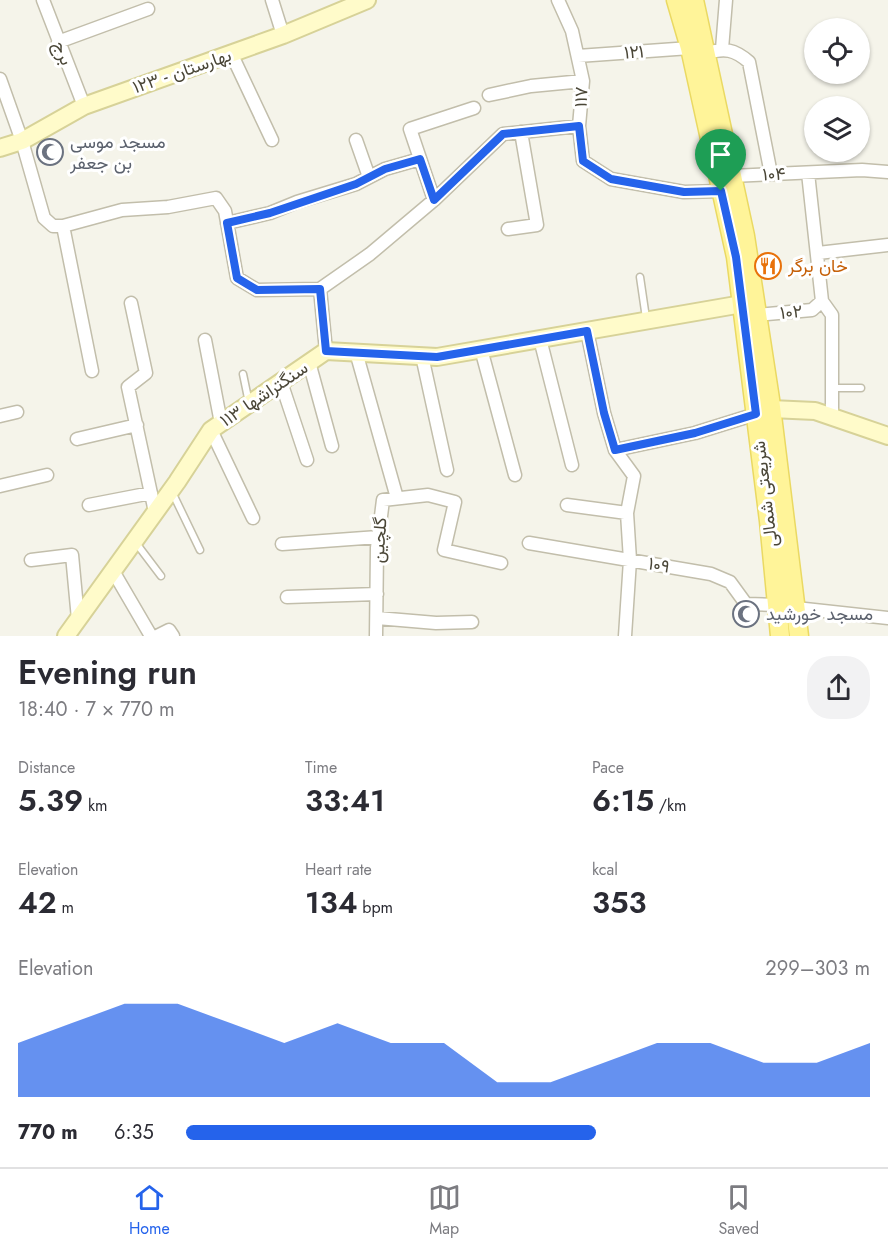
<!DOCTYPE html>
<meta charset="utf-8">
<style>
body{margin:0;font-family:Jost,Vazirmatn,sans-serif;background:#f2f2f3;color:#2b2b33;height:100vh;display:flex;flex-direction:column;font-size:22px;white-space:nowrap}
*{box-sizing:border-box;margin:0}
p{font-size:20px;color:#7c7c81}
.icon{flex:none;width:33px;height:33px;fill:none;stroke:currentColor;stroke-width:2;stroke-linecap:round;stroke-linejoin:round}
.map{position:relative;height:636px;overflow:hidden}
.panel{display:flex;flex-direction:column;background:#fff;flex:1}
.panel>*{flex:none}
.controls{position:absolute;left:804px;top:18px;display:grid;gap:12px}
.controls a{display:grid;place-items:center;width:66px;height:66px;border-radius:50%;background:#fff;box-shadow:0 2px 4px #0004;font-size:30px}
.pin{position:absolute;display:grid;place-items:center;width:51px;height:51px;color:#fff;margin:-62px -26px;border-radius:50% 50% 50% 0;rotate:-45deg;box-shadow:0 0 6px #0007}
.pin .icon{rotate:45deg}
.round{display:grid;place-items:center;flex:none;width:63px;height:63px;border-radius:24px;background:#f2f2f3}
.headline{display:flex;align-items:center;justify-content:space-between;height:102px;padding:0 18px}
h1{font-size:33px;font-weight:600;line-height:45px}
.metrics{display:grid;grid-template-columns:repeat(3,1fr);gap:9px;height:102px;padding:6px 18px}
.metrics div{display:grid;align-content:center}
.metrics b{font-size:30px;font-weight:600}
.metrics small{font-size:16px;font-weight:400}
.metrics p{font-size:16px}
.chart{height:168px;padding:12px 18px}
.chart p{display:flex;justify-content:space-between}
.chart svg{width:100%;height:108px;margin-top:6px;fill:#2563eb;opacity:.7}
ul{padding:0 18px;list-style:none;font-size:20px}
li{display:grid;grid-template-columns:96px 72px 1fr;align-items:center;height:45px}
li i{height:15px;border-radius:8px;background:#2563eb}
.menu{display:flex;justify-content:space-around;align-items:center;height:84px;border-top:2px solid #e1e1e2;background:#fff;font-size:16px;color:#7c7c81}
.menu a{display:grid;justify-items:center;gap:3px}
.menu .selected{color:#2563eb}
.map>svg:first-child{display:block}
.lines{fill:none;stroke-linecap:round;stroke-linejoin:round}
.lane-casing{stroke:#c2beab;stroke-width:9}
.street-casing{stroke:#c2beab;stroke-width:15}
.secondary-casing{stroke:#d7d298;stroke-width:20}
.primary-casing{stroke:#ead963;stroke-width:21}
.lane{stroke:#fff;stroke-width:6}
.street{stroke:#fff;stroke-width:12}
.secondary{stroke:#fffbca;stroke-width:16}
.primary{stroke:#fff499;stroke-width:18}
.route-casing{stroke:#fff;stroke-width:12}
.route{stroke:#2563eb;stroke-width:8}
.labels{text-anchor:middle;stroke-width:6;stroke-linejoin:round;paint-order:stroke}
.street-label{font-size:18px;fill:#4a4637;stroke:#fff}
.worship-label{font-size:18px;fill:#5b616d;stroke:#fff;text-anchor:start}
.food-label{font-size:18px;fill:#c56008;stroke:#fff;text-anchor:start}
</style>
<div class="map">
<svg width="888" height="636" viewBox="0 0 888 636">
<rect width="100%" height="100%" fill="#f5f4ea"/>
<g class="lines">
<defs>
<path id="lane" d="M 640,277 L 646,318
M 243,374 L 249,403
M 832,388 L 861,388
M 173,494 L 200,550
M 136,543 L 161,576"/>
<path id="street" d="M 43,0 L 84,106
M 272,0 L 283,35
M 558,0 L 572,31 L 583,81 L 579,126 L 583,161 L 611,179 L 684,192 L 721,191
M 58,42 L 148,9
M 722,49 L 726,0
M 231,53 L 272,140
M 706,53 C 725,48 734,49 749,62 L 771,174
M 578,56 L 690,48
M 0,79 L 22,141 L 44,218 L 53,226 L 63,226 L 122,210 L 168,207 L 216,198 L 225,211 L 237,278 L 257,290 L 320,289 L 370,254 L 434,200 L 503,134 L 579,126
M 489,95 L 531,86 L 583,81
M 356,140 L 369,177
M 808,173 L 822,301 L 832,315 L 832,416
M 732,176 L 862,170 L 888,172
M 434,200 L 410,129 L 474,108
M 227,223 L 270,213 L 297,202 L 356,184 L 385,169 L 420,159
M 63,226 L 92,371
M 508,229 L 537,225 L 521,132
M 818,253 L 888,245
M 320,289 L 326,351
M 131,303 L 146,373 L 128,387 L 155,512
M 757,315 L 812,310 L 822,301
M 587,331 L 604,413 L 615,450 L 634,476 L 627,513 L 630,560 L 625,636
M 540,339 L 572,465
M 205,340 L 221,423
M 481,349 L 515,475
M 356,352 L 397,498
M 422,356 L 447,470
M 309,362 L 332,446
M 281,382 L 307,460
M 0,416 L 17,412
M 211,430 L 253,518
M 77,439 L 137,425
M 615,450 L 695,433 L 756,414
M 0,486 L 47,475
M 89,505 L 151,493
M 567,505 L 627,513
M 529,543 L 711,574 L 730,582 L 746,604 L 777,605
M 282,544 L 378,537
M 31,560 L 72,555 L 78,619
M 113,571 L 151,636
M 287,597 L 377,594
M 796,608 L 888,618
M 377,618 L 436,623 L 472,622
M 157,636 L 169,630 L 173,636
M 376,636 L 377,548 L 383,500 L 428,495 L 455,502 L 444,550 L 501,563"/>
<path id="secondary" d="M 0,148 L 22,141 L 84,106 L 283,35 L 367,0
M 771,409 L 815,411 L 888,436
M 66,636 L 177,482 L 211,430 L 326,351 L 437,357 L 742,304"/>
<path id="primary" d="M 676,0 L 690,48 L 736,257 L 769,521 L 780,636
M 694,0 L 745,236 L 770,399 L 799,636"/>
</defs>
<use href="#lane" class="lane-casing"/>
<use href="#street" class="street-casing"/>
<use href="#secondary" class="secondary-casing"/>
<use href="#primary" class="primary-casing"/>
<use href="#lane" class="lane"/>
<use href="#street" class="street"/>
<use href="#secondary" class="secondary"/>
<use href="#primary" class="primary"/>
</g>
<g class="lines">
<defs>
<path id="route" d="M 579,126 L 583,161 L 611,179 L 684,192 L 721,191 L 736,257 L 756,414 L 695,433 L 615,450 L 604,413 L 587,331 L 437,357 L 326,351 L 320,289 L 257,290 L 237,278 L 227,223 L 270,213 L 356,184 L 385,169 L 420,159 L 434,200 L 503,134 Z"/>
</defs>
<use href="#route" class="route-casing"/>
<use href="#route" class="route"/>
</g>
<defs>
<symbol id="mosque-ring" viewBox="-11 -11 22 22"><circle r="9.5" fill="#fff" stroke="#6b7280" stroke-width="1.5"/><path d="M3.5-4.9A6 6 0 1 0 3.5 4.9A5 5 0 1 1 3.5-4.9Z" fill="#6b7280"/></symbol>
<symbol id="restaurant-ring" viewBox="-11 -11 22 22"><circle r="9.5" fill="#fff" stroke="#e8710a" stroke-width="1.5"/><path d="M-5-6h1v4h1v-4h1v4h1v-4h1v5L-1.5 .5V6h-2V.5L-5-1ZM5-6V6H3V1.5H1.5Q1.5-4 5-6Z" fill="#e8710a"/></symbol>
</defs>
<g fill-rule="evenodd">
<use href="#mosque-ring" x="35" y="137" width="30" height="30"/>
<use href="#restaurant-ring" x="753" y="251" width="30" height="30"/>
<use href="#mosque-ring" x="731" y="599" width="30" height="30"/>
</g>
<g class="labels">
<g class="street-label">
<text transform="translate(634 52) rotate(-4)" y="6">۱۲۱</text>
<text transform="translate(63 53) rotate(68)" y="6">برج</text>
<text transform="translate(182 71) rotate(-19)" y="6">بهارستان - ۱۲۳</text>
<text transform="translate(581 97) rotate(-87)" y="6">۱۱۷</text>
<text transform="translate(774 174) rotate(-3)" y="6">۱۰۴</text>
<text transform="translate(791 312) rotate(-5)" y="6">۱۰۲</text>
<text transform="translate(264 394) rotate(-34)" y="6">سنگتراشها ۱۱۳</text>
<text transform="translate(765 494) rotate(-97)" y="6">شریعتی شمالی</text>
<text transform="translate(379 540) rotate(-86)" y="6">گلچین</text>
<text transform="translate(659 565) rotate(10)" y="6">۱۰۹</text>
</g>
<g class="worship-label">
<text x="70" y="148">مسجد موسی<tspan x="70" dy="21">بن جعفر</tspan></text>
<text x="766" y="620">مسجد خورشید</text>
</g>
<g class="food-label">
<text x="788" y="272">خان برگر</text>
</g>
</g>
</svg>
<div class="controls">
<a><svg class="icon" aria-label="locate" viewBox="0 0 24 24"><circle cx="12" cy="12" r="6"/><path d="M12 2v4M12 18v4M2 12h4M18 12h4"/></svg></a>
<a><svg class="icon" aria-label="layers" viewBox="0 0 24 24"><path d="M12 4l9 5-9 5-9-5zM3 14l9 5 9-5"/></svg></a>
</div>
<div class="pin" style="left:721px;top:191px;background:#1e9e55"><svg class="icon" aria-label="arrive" viewBox="0 0 24 24"><path d="M6 21V4h12l-3 4 3 4H6"/></svg></div>
</div>
<section class="panel">
<div class="headline"><div><h1>Evening run</h1><p>18:40 · 7 × 770 m</p></div><a class="round"><svg class="icon" aria-label="share" viewBox="0 0 24 24"><path d="M12 15V3M7 8l5-5 5 5M5 13v7h14v-7"/></svg></a></div>
<div class="metrics">
<div><p>Distance</p><b>5.39<small> km</small></b></div>
<div><p>Time</p><b>33:41</b></div>
<div><p>Pace</p><b>6:15<small> /km</small></b></div>
</div>
<div class="metrics">
<div><p>Elevation</p><b>42<small> m</small></b></div>
<div><p>Heart rate</p><b>134<small> bpm</small></b></div>
<div><p>kcal</p><b>353</b></div>
</div>
<div class="chart"><p><span>Elevation</span>299–303 m</p>
<svg viewBox="0 0 160 44" preserveAspectRatio="none"><path d="M0 44V22L10 14L20 6L30 6L40 14L50 22L60 14L70 22L80 22L90 38L100 38L110 30L120 22L130 22L140 30L150 30L160 22V44z"/></svg>
</div>
<ul>
<li><b>770 m</b>6:35<i style="width:60%"></i></li>
</ul>
</section>
<nav class="menu">
<a class="selected"><svg class="icon" aria-label="home" viewBox="0 0 24 24"><path d="M3 11l9-7 9 7M6 9v11h12V9"/></svg>Home</a>
<a><svg class="icon" aria-label="map" viewBox="0 0 24 24"><path d="M3 6l6-2 6 2 6-2v14l-6 2-6-2-6 2zM9 4v14M15 6v14"/></svg>Map</a>
<a><svg class="icon" aria-label="saved" viewBox="0 0 24 24"><path d="M7 4h10v16l-5-4-5 4z"/></svg>Saved</a>
</nav>
